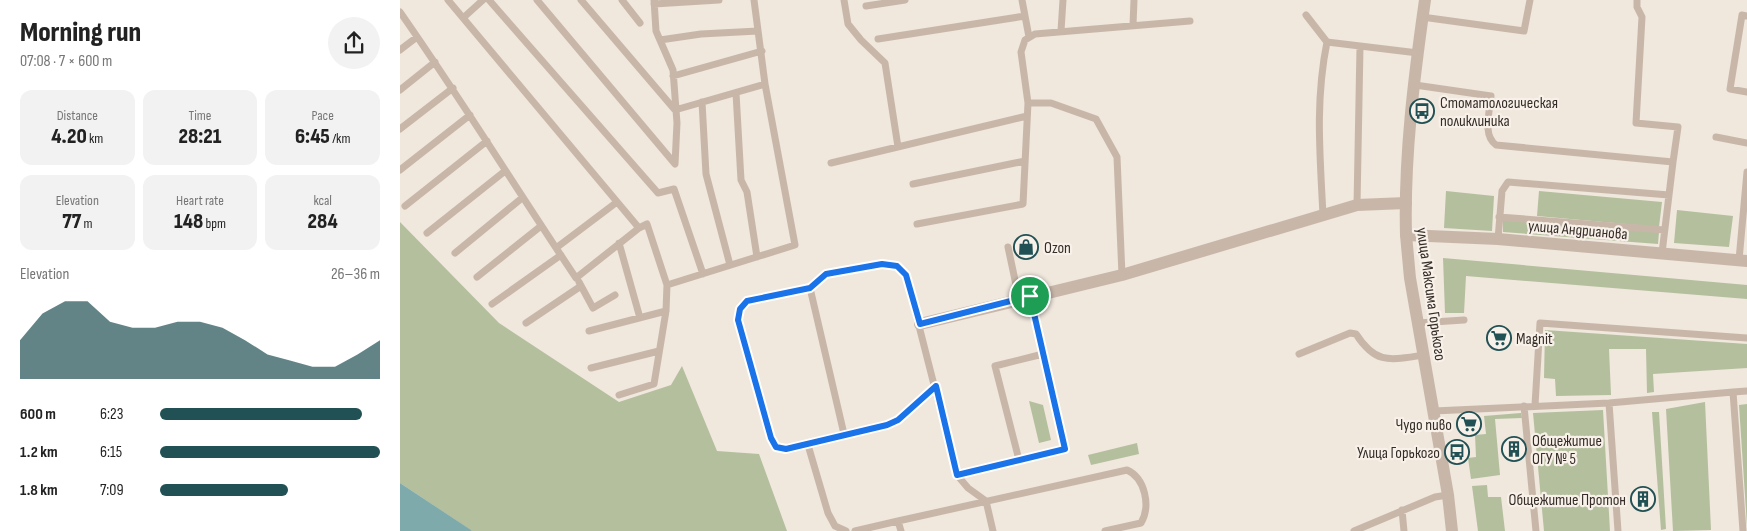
<!DOCTYPE html>
<meta charset="utf-8">
<style>
body{margin:0;font-family:"Sofia Sans Condensed",sans-serif;background:#f2f2f2;color:#222;height:100vh;display:flex;flex-direction:column;font-size:19px;white-space:nowrap}
*{box-sizing:border-box;margin:0}
p{font-size:16px;color:#767676}
.icon{flex:none;width:28px;height:28px;fill:none;stroke:currentColor;stroke-width:2;stroke-linecap:round;stroke-linejoin:round}
.map{position:relative;flex:1;overflow:hidden}
.details{display:flex;flex-direction:column;background:#fff;width:400px}
.details>*{flex:none}
.pin{position:absolute;display:grid;place-items:center;width:42px;height:42px;color:#fff;margin:-21px;border:2px solid #fff;border-radius:50%;box-shadow:0 1px 5px #0007}
.round{display:grid;place-items:center;flex:none;width:52px;height:52px;border-radius:26px;background:#f2f2f2}
.summary{display:flex;align-items:center;justify-content:space-between;height:85px;padding:0 20px}
h1{font-size:28px;font-weight:800;line-height:38px}
.figures{display:grid;grid-template-columns:repeat(3,1fr);gap:8px;height:85px;padding:5px 20px}
.figures div{display:grid;align-content:center;border-radius:12px;background:#f2f2f2;text-align:center}
.figures b{font-size:21px;font-weight:800}
.figures small{font-size:14px;font-weight:400}
.figures p{font-size:14px}
.chart{height:140px;padding:10px 20px}
.chart p{display:flex;justify-content:space-between}
.chart svg{width:100%;height:90px;margin-top:5px;fill:#215154;opacity:.7}
ul{padding:0 20px;list-style:none;font-size:16px}
li{display:grid;grid-template-columns:80px 60px 1fr;align-items:center;height:38px}
li i{height:12px;border-radius:6px;background:#215154}
main{display:flex;flex:1;min-height:0}
.map>svg:first-child{display:block}
.green{fill:#b4bf9e}
.water{fill:#7eaaac}
.lines{fill:none;stroke-linecap:round;stroke-linejoin:round}
.service{stroke:#c8b7a9;stroke-width:7}
.minor{stroke:#c8b7a9;stroke-width:12}
.tertiary{stroke:#c8b7a9;stroke-width:12}
.route-casing{stroke:#fff;stroke-width:10}
.route{stroke:#1a73e8;stroke-width:6}
.labels{text-anchor:middle;stroke-width:4.5;stroke-linejoin:round;paint-order:stroke}
.poi-label{font-size:16px;fill:#362d29;stroke:#f8f1e9;text-anchor:start}
.street-label{font-size:16px;fill:#362d29;stroke:#f8f1e9}
</style>
<main>
<section class="details">
<div class="summary"><div><h1>Morning run</h1><p>07:08 · 7 × 600 m</p></div><a class="round"><svg class="icon" aria-label="share" viewBox="0 0 24 24"><path d="M12 15V3M7 8l5-5 5 5M5 13v7h14v-7"/></svg></a></div>
<div class="figures">
<div><p>Distance</p><b>4.20<small> km</small></b></div>
<div><p>Time</p><b>28:21</b></div>
<div><p>Pace</p><b>6:45<small> /km</small></b></div>
</div>
<div class="figures">
<div><p>Elevation</p><b>77<small> m</small></b></div>
<div><p>Heart rate</p><b>148<small> bpm</small></b></div>
<div><p>kcal</p><b>284</b></div>
</div>
<div class="chart"><p><span>Elevation</span>26–36 m</p>
<svg viewBox="0 0 160 44" preserveAspectRatio="none"><path d="M0 44V25L10 12L20 6L30 6L40 16L50 19L60 19L70 16L80 16L90 19L100 25L110 32L120 35L130 38L140 38L150 32L160 25V44z"/></svg>
</div>
<ul>
<li><b>600 m</b>6:23<i style="width:92%"></i></li>
<li><b>1.2 km</b>6:15<i style="width:100%"></i></li>
<li><b>1.8 km</b>7:09<i style="width:58%"></i></li>
</ul>
</section>
<div class="map">
<svg width="1347" height="531" viewBox="0 0 1347 531">
<rect width="100%" height="100%" fill="#f0e7dd"/>
<path class="green" d="M 1046,191 L 1094,196 L 1092,231 L 1044,228 Z
M 1139,191 L 1262,202 L 1259,227 L 1137,216 Z
M 1277,210 L 1333,216 L 1329,247 L 1274,243 Z
M 1103,220 L 1259,232 L 1258,244 L 1103,232 Z
M 0,222 L 99,323 L 219,402 L 271,385 L 282,366 L 317,451 L 359,454 L 387,531 L 72,531 L 0,483 Z
M 1043,258 L 1347,285 L 1347,299 L 1066,276 L 1064,313 L 1045,313 Z
M 1145,330 L 1347,344 L 1347,368 L 1253,374 L 1254,392 L 1247,393 L 1246,349 L 1209,349 L 1211,395 L 1156,396 L 1155,379 L 1144,378 Z
M 629,401 L 643,405 L 651,440 L 639,443 Z
M 1305,402 L 1311,530 L 1273,531 L 1266,409 Z
M 1347,404 L 1347,526 L 1339,405 Z
M 1203,410 L 1210,531 L 1144,531 L 1133,413 Z
M 1252,412 L 1259,412 L 1266,529 L 1261,530 Z
M 1121,413 L 1122,418 L 1095,419 L 1100,475 L 1071,479 L 1068,458 L 1076,457 L 1075,435 L 1086,434 L 1084,416 Z
M 737,443 L 739,454 L 691,465 L 688,455 Z
M 1087,485 L 1088,497 L 1101,497 L 1105,531 L 1078,531 L 1072,486 Z"/>
<path class="water" d="M 0,483 L 71,530 L 72,531 L 0,531 Z"/>
<g class="lines">
<path class="service" d="M 48,0 L 239,228 L 247,224 L 267,285 L 395,245 L 365,84 L 275,110 L 181,0
M 89,0 L 258,193 L 274,189 L 303,274
M 137,0 L 275,164 L 277,123 L 273,70 L 256,31 L 254,0
M 222,0 L 240,23
M 354,0 L 365,84
M 444,0 L 448,24 L 461,40 L 485,63 L 498,147
M 622,0 L 629,37
M 1237,0 L 1237,7 L 1242,17 L 1236,123 L 1278,127 L 1273,162
M 254,4 L 319,0
M 466,6 L 505,0
M 0,12 C 61,99 117,190 176,278 L 239,228
M 906,15 L 927,42 L 1018,53
M 1347,16 L 1342,15 L 1330,89 L 1347,92
M 1022,17 L 1124,31 L 1130,0
M 63,18 L 83,0
M 733,25 L 734,0
M 661,31 L 663,0
M 478,39 L 625,16
M 260,40 L 301,34 L 358,31
M 0,50 L 17,37
M 273,76 L 362,51
M 1015,85 L 1091,96 C 1090,111 1082,135 1096,145 L 1273,162 L 1269,195
M 0,90 L 35,62
M 336,93 L 341,180 L 347,192 L 357,257
M 302,102 L 306,174 L 330,265
M 628,103 L 621,52 L 625,40 L 635,34 L 790,21
M 0,129 L 53,88
M 1316,137 L 1347,143
M 431,163 L 627,116
M 0,170 L 70,115
M 513,184 L 625,161
M 957,205 L 960,47
M 5,206 L 87,141
M 923,215 C 920,155 915,101 927,42
M 1099,217 L 1264,230
M 517,224 L 623,204 L 628,103 L 651,103 L 696,119 L 717,157 L 722,275
M 27,233 L 105,171
M 1098,239 L 1102,191 L 1108,182 L 1269,195 L 1262,253
M 219,243 L 240,318
M 608,247 L 619,299
M 156,248 L 217,202
M 55,253 L 122,198
M 1339,260 L 1347,172
M 77,277 L 141,226
M 179,282 L 193,308 L 215,295
M 410,288 L 444,434 L 386,449 L 376,447 L 371,438 L 339,321 L 340,309 L 347,301 Z
M 410,288 L 426,274 L 482,264 L 497,266 L 506,275 L 557,475 L 568,488 L 586,501 L 593,531
M 92,304 L 161,255
M 126,323 L 181,286
M 1018,323 L 1064,320
M 189,331 L 266,311
M 899,354 L 950,333 L 956,334 C 976,365 990,360 1024,355
M 191,368 L 259,351
M 1333,392 L 1347,391
M 219,395 L 254,384 L 266,311 L 267,285
M 1209,403 L 1218,531
M 1135,405 L 1140,323 L 1347,338
M 1124,406 L 1136,531
M 1034,411 L 1209,403 L 1333,392 L 1343,531
M 444,434 L 487,425 L 497,420 L 536,386
M 408,445 L 428,513 L 435,526 L 446,531
M 619,460 L 595,366 L 643,354
M 557,475 L 665,449 L 630,296
M 1002,510 L 1004,531
M 455,531 L 498,521
M 501,531 L 498,521 L 727,470 C 745,478 751,506 741,523 L 705,531
M 954,531 L 1035,497 L 1048,495"/>
<path class="minor" d="M 1006,235 L 1010,278 L 1048,495 L 1052,531
M 520,324 L 722,275 L 957,205 L 1006,203"/>
<path class="tertiary" d="M 1025,0 C 1014,77 1004,157 1006,235 L 1098,239 L 1347,261"/>
</g>
<g class="lines">
<defs>
<path id="route" d="M 482,264 L 497,266 L 506,275 L 520,324 L 630,296 L 665,449 L 557,475 L 536,386 L 498,420 L 487,425 L 386,449 L 376,447 L 371,438 L 338,320 L 340,309 L 347,301 L 410,288 L 426,274 Z"/>
</defs>
<use href="#route" class="route-casing"/>
<use href="#route" class="route"/>
</g>
<defs>
<symbol id="bus-ring" viewBox="-11 -11 22 22"><circle r="9.5" fill="#f8f1e9" stroke="#215154" stroke-width="1.5"/><path d="M-5-6H5V4H4V6H2V4H-2V6H-4V4H-5ZM-3.5-4V0h7V-4ZM-3.5 1.2v1.5H-2V1.2ZM2 1.2v1.5H3.5V1.2Z" fill="#215154"/></symbol>
<symbol id="shop-ring" viewBox="-11 -11 22 22"><circle r="9.5" fill="#f8f1e9" stroke="#215154" stroke-width="1.5"/><path d="M-5-2.5h2.3a2.7 3.5 0 0 1 5.4 0H5L5.5 6h-11ZM-1.5-2.5h3a1.5 2.3 0 0 0-3 0Z" fill="#215154"/></symbol>
<symbol id="supermarket-ring" viewBox="-11 -11 22 22"><circle r="9.5" fill="#f8f1e9" stroke="#215154" stroke-width="1.5"/><path d="M-6-5.5h2.5l.6 2H6L4.5 2H-2.5L-4.4-4H-6ZM-1.5 3.2a1.3 1.3 0 1 0 .1 0ZM3 3.2a1.3 1.3 0 1 0 .1 0Z" fill="#215154"/></symbol>
<symbol id="building-ring" viewBox="-11 -11 22 22"><circle r="9.5" fill="#f8f1e9" stroke="#215154" stroke-width="1.5"/><path d="M-4-6H4V6H1V3H-1V6H-4ZM-2.5-4.3h1.7v1.8h-1.7ZM.8-4.3h1.7v1.8H.8ZM-2.5-1h1.7V.8h-1.7ZM.8-1h1.7V.8H.8Z" fill="#215154"/></symbol>
</defs>
<g fill-rule="evenodd">
<use href="#bus-ring" x="1008" y="97" width="28" height="28"/>
<use href="#shop-ring" x="612" y="233" width="28" height="28"/>
<use href="#supermarket-ring" x="1085" y="324" width="28" height="28"/>
<use href="#supermarket-ring" x="1055" y="410" width="28" height="28"/>
<use href="#building-ring" x="1100" y="435" width="28" height="28"/>
<use href="#bus-ring" x="1043" y="438" width="28" height="28"/>
<use href="#building-ring" x="1229" y="485" width="28" height="28"/>
</g>
<g class="labels">
<g class="poi-label">
<text x="1040" y="108">Стоматологическая<tspan x="1040" dy="18">поликлиника</tspan></text>
<text x="644" y="253">Ozon</text>
<text x="1116" y="344">Magnit</text>
<text x="1052" y="430" text-anchor="end">Чудо пиво</text>
<text x="1132" y="446">Общежитие<tspan x="1132" dy="18">ОГУ № 5</tspan></text>
<text x="1040" y="458" text-anchor="end">Улица Горького</text>
<text x="1226" y="505" text-anchor="end">Общежитие Протон</text>
</g>
<g class="street-label">
<text transform="translate(1178 229) rotate(5)" y="6">улица Андрианова</text>
<text transform="translate(1032 294) rotate(82)" y="6">улица Максима Горького</text>
</g>
</g>
</svg>
<div class="pin" style="left:630px;top:296px;background:#1e9e55"><svg class="icon" aria-label="arrive" viewBox="0 0 24 24"><path d="M6 21V4h12l-3 4 3 4H6"/></svg></div>
</div>
</main>
